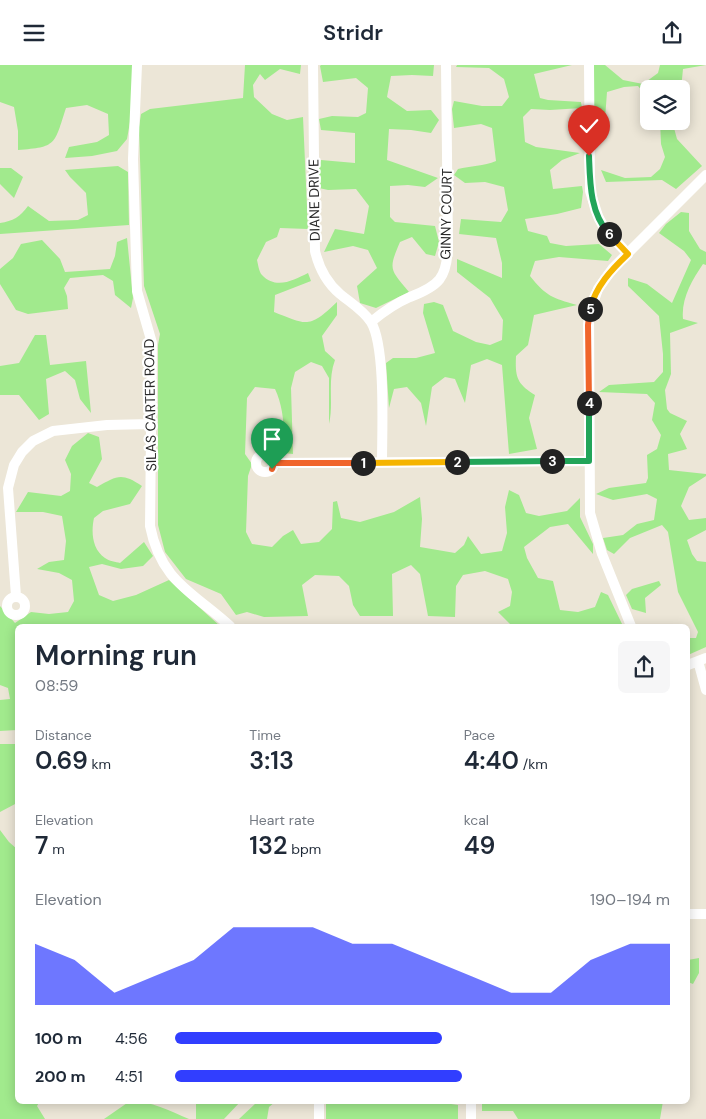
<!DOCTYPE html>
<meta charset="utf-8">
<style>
body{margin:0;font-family:"DM Sans",sans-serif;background:#f6f6f7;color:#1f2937;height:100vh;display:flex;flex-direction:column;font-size:19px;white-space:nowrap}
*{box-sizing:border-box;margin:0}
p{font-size:16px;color:#747a83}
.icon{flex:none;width:28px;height:28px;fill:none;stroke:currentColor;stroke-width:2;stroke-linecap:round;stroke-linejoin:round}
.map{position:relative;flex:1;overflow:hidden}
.side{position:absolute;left:15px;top:559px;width:675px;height:480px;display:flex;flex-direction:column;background:#fff;border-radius:8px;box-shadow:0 2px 12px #0003}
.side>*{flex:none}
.tools{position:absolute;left:640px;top:15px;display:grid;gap:10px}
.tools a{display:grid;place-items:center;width:50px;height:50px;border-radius:8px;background:#fff;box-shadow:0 2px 12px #0003;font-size:25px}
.pin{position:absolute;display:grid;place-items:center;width:42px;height:42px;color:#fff;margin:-51px -21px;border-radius:50% 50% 50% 0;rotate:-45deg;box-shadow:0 0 5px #0007}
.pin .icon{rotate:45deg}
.km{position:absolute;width:25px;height:25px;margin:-12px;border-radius:50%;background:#222;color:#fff;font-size:14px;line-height:25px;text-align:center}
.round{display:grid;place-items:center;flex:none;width:52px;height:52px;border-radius:8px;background:#f6f6f7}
.overview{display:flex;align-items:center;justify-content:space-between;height:85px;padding:0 20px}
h1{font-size:28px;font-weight:600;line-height:38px}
.stats{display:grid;grid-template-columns:repeat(3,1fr);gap:8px;height:85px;padding:5px 20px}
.stats div{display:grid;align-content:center}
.stats b{font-size:25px;font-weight:600}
.stats small{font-size:14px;font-weight:400}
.stats p{font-size:14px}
.chart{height:140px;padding:10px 20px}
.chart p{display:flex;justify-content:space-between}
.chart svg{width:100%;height:90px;margin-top:5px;fill:#313eff;opacity:.7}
ul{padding:0 20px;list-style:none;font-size:16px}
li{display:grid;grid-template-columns:80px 60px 1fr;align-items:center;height:38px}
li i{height:12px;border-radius:6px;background:#313eff}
header{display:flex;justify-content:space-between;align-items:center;height:65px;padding:0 20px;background:#fff;font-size:22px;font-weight:600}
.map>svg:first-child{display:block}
.green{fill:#a1ea8d}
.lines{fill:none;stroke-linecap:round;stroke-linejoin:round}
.minor{stroke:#fff;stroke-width:10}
.split-1-casing{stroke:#fff;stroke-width:10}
.split-2-casing{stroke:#fff;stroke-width:10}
.split-3-casing{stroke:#fff;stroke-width:10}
.split-4-casing{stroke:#fff;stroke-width:10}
.split-5-casing{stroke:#fff;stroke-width:10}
.split-6-casing{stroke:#fff;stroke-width:10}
.split-7-casing{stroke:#fff;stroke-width:10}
.split-1{stroke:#f0652b;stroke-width:6}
.split-2{stroke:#f5b400;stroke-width:6}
.split-3{stroke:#22a559;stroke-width:6}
.split-4{stroke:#22a559;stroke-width:6}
.split-5{stroke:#f0652b;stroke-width:6}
.split-6{stroke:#f5b400;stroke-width:6}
.split-7{stroke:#22a559;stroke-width:6}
.labels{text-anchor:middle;stroke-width:4.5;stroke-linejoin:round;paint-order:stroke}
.street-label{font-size:14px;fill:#282828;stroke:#fff}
</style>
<header><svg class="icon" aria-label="menu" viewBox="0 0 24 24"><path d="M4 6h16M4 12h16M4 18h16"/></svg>Stridr<svg class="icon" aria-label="share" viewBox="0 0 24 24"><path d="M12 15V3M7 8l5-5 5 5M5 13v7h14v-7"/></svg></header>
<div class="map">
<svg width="706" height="1054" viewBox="0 0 706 1054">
<rect width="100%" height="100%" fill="#ece6d7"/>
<path class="green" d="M 0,0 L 136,0 L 137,17 L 127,74 L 117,86 L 92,91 L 65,93 L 69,82 L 97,77 L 109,70 L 108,49 L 87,40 L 66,43 C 54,80 57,82 18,85 L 18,66 L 14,42 L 0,37 Z
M 245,0 L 301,0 L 300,9 L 280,4 L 265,15 L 260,9 L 253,20 L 254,32 L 272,49 L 287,55 L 303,52 L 308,164 L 280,163 L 277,172 L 266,177 L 257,195 C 258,199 259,207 262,210 C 276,225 294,215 308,208 L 311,216 L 275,230 L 274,247 C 307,260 309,264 337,237 L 337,250 L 322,271 L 325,286 L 335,295 C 327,316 334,338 329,359 L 329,313 L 322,301 L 311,297 L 295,307 L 291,323 L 293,389 L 283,388 C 285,367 284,343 275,324 L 255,322 L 247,333 L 245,389 L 252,399 L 248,411 L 246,467 L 252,479 L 272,482 L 283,471 L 293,465 L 301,479 L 319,477 L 332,464 L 333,437 L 337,436 L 341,453 L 360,457 L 394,447 L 420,432 L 422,454 L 420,482 L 455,488 L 464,480 L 468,471 L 481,489 L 502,486 L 507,468 L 505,442 L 509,425 L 519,430 L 526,448 L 539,451 L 567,446 L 580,433 L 580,452 L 593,479 L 593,489 L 568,459 L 550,462 L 524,482 L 527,493 L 538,513 L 553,516 L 560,545 L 578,547 L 595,542 L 601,527 L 608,530 L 623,561 L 509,561 L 510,559 L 498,547 L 510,541 L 512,527 L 508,514 L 485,506 L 463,510 L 456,521 L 455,552 L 428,551 L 420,509 L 411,500 L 392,509 L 393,551 L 360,551 L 353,540 L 349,521 L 339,511 L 315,510 L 302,520 L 308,551 L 264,552 L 247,547 L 236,550 L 221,529 L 186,514 L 165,487 L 158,460 L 158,280 L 160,269 L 144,221 L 139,62 L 141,49 L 150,44 L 243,33 Z
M 321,0 L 434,0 L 433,11 L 412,10 L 391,11 L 387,32 L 407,46 L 431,45 L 439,55 L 431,68 L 411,65 L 389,64 L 387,95 L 438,113 L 425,122 L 408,120 L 390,121 L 390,152 L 395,157 L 435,161 L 439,177 L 435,191 L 426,189 L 412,172 L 400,177 C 388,205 390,204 409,227 L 376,243 L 360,238 L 357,221 L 377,203 L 368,185 L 353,181 L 324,187 L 335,164 L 364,169 L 369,141 L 356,124 L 328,125 L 319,123 L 319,101 L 321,95 L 355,98 L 355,68 L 321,65 L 319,54 L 332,51 L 358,52 L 366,48 L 368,23 L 356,13 L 323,17 L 320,1 Z
M 457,0 L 572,0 L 534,9 L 540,33 L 548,35 L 581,37 L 582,43 L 550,45 L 531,44 L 523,52 L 525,77 L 536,82 L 580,88 L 562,95 L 550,105 L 553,124 L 582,121 L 583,127 L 581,143 L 557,149 L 525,154 L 528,166 L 547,171 L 550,178 L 566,181 L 599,179 L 612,190 L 608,196 L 559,192 L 535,196 L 530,211 C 546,231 552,233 577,240 L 534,250 L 528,280 L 516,291 C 515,312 517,319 535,330 L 529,353 L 537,384 L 509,389 L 502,300 L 487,294 L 471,300 L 465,338 L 455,314 L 445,312 L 432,322 L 426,361 L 421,338 L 407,322 L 394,324 L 389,343 L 386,298 L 393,293 L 416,293 L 435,288 L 423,248 L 424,239 L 434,237 L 443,240 L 453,266 L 476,277 L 490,280 L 502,275 L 503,255 L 490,233 L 457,207 L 457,194 L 502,213 L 502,198 L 496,173 L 459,169 L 461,154 L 501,157 L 508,145 L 504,122 L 485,117 L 465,118 L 454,110 L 458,104 C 470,101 484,101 496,96 L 492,63 L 481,59 L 454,63 L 452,44 L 454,36 L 482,41 L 502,41 L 509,32 L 504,14 L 489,3 L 456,2 Z
M 594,0 L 605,0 L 623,15 L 643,19 L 658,8 L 660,0 L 706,0 L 683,4 L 681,24 L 649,24 L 649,34 L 638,21 L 624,22 L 607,27 L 605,54 L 594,54 L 591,11 Z
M 660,56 L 678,56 L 674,63 L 677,74 L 702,101 L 676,124 L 662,115 L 606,117 L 601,105 L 625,113 L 651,112 L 660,104 L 665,92 L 661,79 Z
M 118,101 L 128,107 L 129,160 L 0,169 L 0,158 C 13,156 20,152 28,141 L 49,156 L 78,155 L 88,150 L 86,128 L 70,112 L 65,105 Z
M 0,103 L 11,103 L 23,112 L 14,133 L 0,119 Z
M 681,147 L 689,148 L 689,166 L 700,184 L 706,187 L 706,200 L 703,199 C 692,215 681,234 683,254 L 698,258 L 670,268 L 671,309 L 665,325 L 667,344 L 670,348 L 687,356 L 680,369 L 687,384 L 668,389 L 669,405 L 706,409 L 706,411 L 689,422 L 681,441 L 689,455 L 706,453 L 706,465 L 687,475 L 692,489 L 697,496 L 706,497 L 706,582 L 688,590 L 688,573 L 696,573 L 698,567 L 678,527 L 668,467 L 662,460 L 630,473 L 614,489 L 607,485 L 603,473 L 623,470 L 637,459 L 654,455 L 657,434 L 647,429 L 613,435 L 596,429 L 609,423 L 646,418 L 648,413 L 647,390 L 657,384 L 661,370 L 652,355 L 655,338 L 647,329 L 599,327 L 609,320 L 654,317 L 663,307 L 663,289 L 659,251 L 628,221 L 628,213 L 647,219 L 672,238 L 691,195 L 684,186 L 659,168 L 666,159 Z
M 127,173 L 133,233 L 131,243 L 115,230 L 113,216 L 103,210 L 70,213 L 64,223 L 67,231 L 68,244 L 28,249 L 16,245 L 0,219 L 0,204 L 13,193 L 21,179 L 42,175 L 60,194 L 65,207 L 110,204 L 115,191 L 117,177 Z
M 35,270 L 46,270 L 50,300 L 86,296 L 91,348 L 80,334 L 75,315 L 65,306 L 46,314 L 49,349 L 39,355 L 19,330 L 0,330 L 0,301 L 19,298 Z
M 88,368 L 99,372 L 102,394 L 89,418 L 97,422 C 117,411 121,407 142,421 L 130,439 L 103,446 L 94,453 C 91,467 92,484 105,493 C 109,496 116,497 120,498 L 144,477 L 153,491 L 143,501 L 121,504 L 102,499 L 89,502 L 99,530 L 113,536 L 136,530 L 169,515 L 220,561 L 18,561 L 17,665 L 0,666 L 0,635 L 10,634 L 8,623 L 0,620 L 0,541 L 15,558 L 31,547 L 49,549 L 68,547 L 74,536 L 72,515 L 59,508 L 37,504 L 49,497 L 64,495 L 66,476 L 62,451 L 43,447 L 16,447 L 28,427 L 61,431 L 70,426 L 71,409 L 65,395 L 72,381 Z
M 659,516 L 661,520 L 645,533 L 646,548 L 632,544 L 626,530 L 632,524 Z
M 0,679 L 18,679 L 17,738 L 0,747 Z
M 0,765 L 9,777 L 17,784 L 18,1036 L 40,1036 L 37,1041 L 45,1054 L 0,1054 Z
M 699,893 L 699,908 L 693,919 L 688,917 L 688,895 Z
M 130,1036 C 151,1036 170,1046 189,1054 L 104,1054 Z
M 196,1036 L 241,1036 L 224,1054 L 196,1054 Z
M 258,1036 L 276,1036 L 269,1042 L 267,1054 L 239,1054 Z
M 326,1036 L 430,1036 L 458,1040 L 458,1054 L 326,1054 Z
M 482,1036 L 663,1036 L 660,1054 L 518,1054 L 513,1046 L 482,1046 Z"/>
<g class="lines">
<path class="minor" d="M 137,0 L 133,94 L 137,226 L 152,278 L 150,461 C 161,517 193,527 230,561
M 313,0 L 315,186 C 319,203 327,218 340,229 C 351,238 363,245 371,257 C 386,282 382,366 382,397
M 589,0 L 590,126 L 598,151 L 605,164 L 628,189
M 371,257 C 383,247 396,238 410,232 C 439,221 447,213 448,181 L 446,0
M256 398a9 9 0 1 1 18 0a9 9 0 1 1-18 0Z
M 274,398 L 589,396
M 16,531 L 8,423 L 14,400 L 22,387 L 33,376 L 53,366 L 107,360 L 151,359
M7 541a9 9 0 1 1 18 0a9 9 0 1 1-18 0Z
M 631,561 L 602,489 L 590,448 L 589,250 L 598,224 L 613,203 L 706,110
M 698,596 L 706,625
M 688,600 L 706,593
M 688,849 L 706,849
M 319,1054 L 319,1036
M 471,1054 L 471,1036"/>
</g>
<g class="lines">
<defs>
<path id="split-1" d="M 272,404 L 274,398 L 363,398"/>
<path id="split-2" d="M 363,398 L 457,397"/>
<path id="split-3" d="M 457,397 L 552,396"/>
<path id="split-4" d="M 552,396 L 589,396 L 589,338"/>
<path id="split-5" d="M 589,338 L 588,260 L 590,244"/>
<path id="split-6" d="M 590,244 C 596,221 611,205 628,189 L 609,169"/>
<path id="split-7" d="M 589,91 C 590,118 590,148 609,169"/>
</defs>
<use href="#split-1" class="split-1-casing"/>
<use href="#split-2" class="split-2-casing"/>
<use href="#split-3" class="split-3-casing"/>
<use href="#split-4" class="split-4-casing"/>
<use href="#split-5" class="split-5-casing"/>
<use href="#split-6" class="split-6-casing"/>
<use href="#split-7" class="split-7-casing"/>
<use href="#split-1" class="split-1"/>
<use href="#split-2" class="split-2"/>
<use href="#split-3" class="split-3"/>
<use href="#split-4" class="split-4"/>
<use href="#split-5" class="split-5"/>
<use href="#split-6" class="split-6"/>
<use href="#split-7" class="split-7"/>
</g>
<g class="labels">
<g class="street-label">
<text transform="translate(314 135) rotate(-91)" y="5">DIANE DRIVE</text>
<text transform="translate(446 149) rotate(-89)" y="5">GINNY COURT</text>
<text transform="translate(150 340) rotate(-91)" y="5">SILAS CARTER ROAD</text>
</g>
</g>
</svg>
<div class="tools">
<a><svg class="icon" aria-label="layers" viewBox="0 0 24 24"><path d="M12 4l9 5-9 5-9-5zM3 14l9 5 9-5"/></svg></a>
</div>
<div class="pin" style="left:272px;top:404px;background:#1e9e55"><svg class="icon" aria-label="arrive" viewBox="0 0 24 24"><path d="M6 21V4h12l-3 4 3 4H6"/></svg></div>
<div class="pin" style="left:589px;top:91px;background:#d93025"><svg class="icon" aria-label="check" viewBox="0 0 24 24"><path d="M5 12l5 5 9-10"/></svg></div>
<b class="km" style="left:363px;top:398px">1</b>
<b class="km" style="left:457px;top:397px">2</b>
<b class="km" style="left:552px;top:396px">3</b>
<b class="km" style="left:589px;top:338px">4</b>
<b class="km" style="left:590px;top:244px">5</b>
<b class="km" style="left:609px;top:169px">6</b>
<section class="side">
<div class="overview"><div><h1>Morning run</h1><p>08:59</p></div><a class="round"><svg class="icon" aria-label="share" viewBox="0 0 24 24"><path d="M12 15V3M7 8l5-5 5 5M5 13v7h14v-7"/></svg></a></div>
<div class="stats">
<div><p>Distance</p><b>0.69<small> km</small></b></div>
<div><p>Time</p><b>3:13</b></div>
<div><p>Pace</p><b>4:40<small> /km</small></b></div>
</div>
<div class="stats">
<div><p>Elevation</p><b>7<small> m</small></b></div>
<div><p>Heart rate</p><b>132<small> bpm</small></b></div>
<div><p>kcal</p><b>49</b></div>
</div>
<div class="chart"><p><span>Elevation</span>190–194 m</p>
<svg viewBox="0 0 160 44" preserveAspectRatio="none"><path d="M0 44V14L10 22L20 38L30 30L40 22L50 6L60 6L70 6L80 14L90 14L100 22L110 30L120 38L130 38L140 22L150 14L160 14V44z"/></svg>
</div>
<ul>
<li><b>100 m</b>4:56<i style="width:54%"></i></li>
<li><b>200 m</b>4:51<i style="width:58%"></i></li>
</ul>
</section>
</div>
